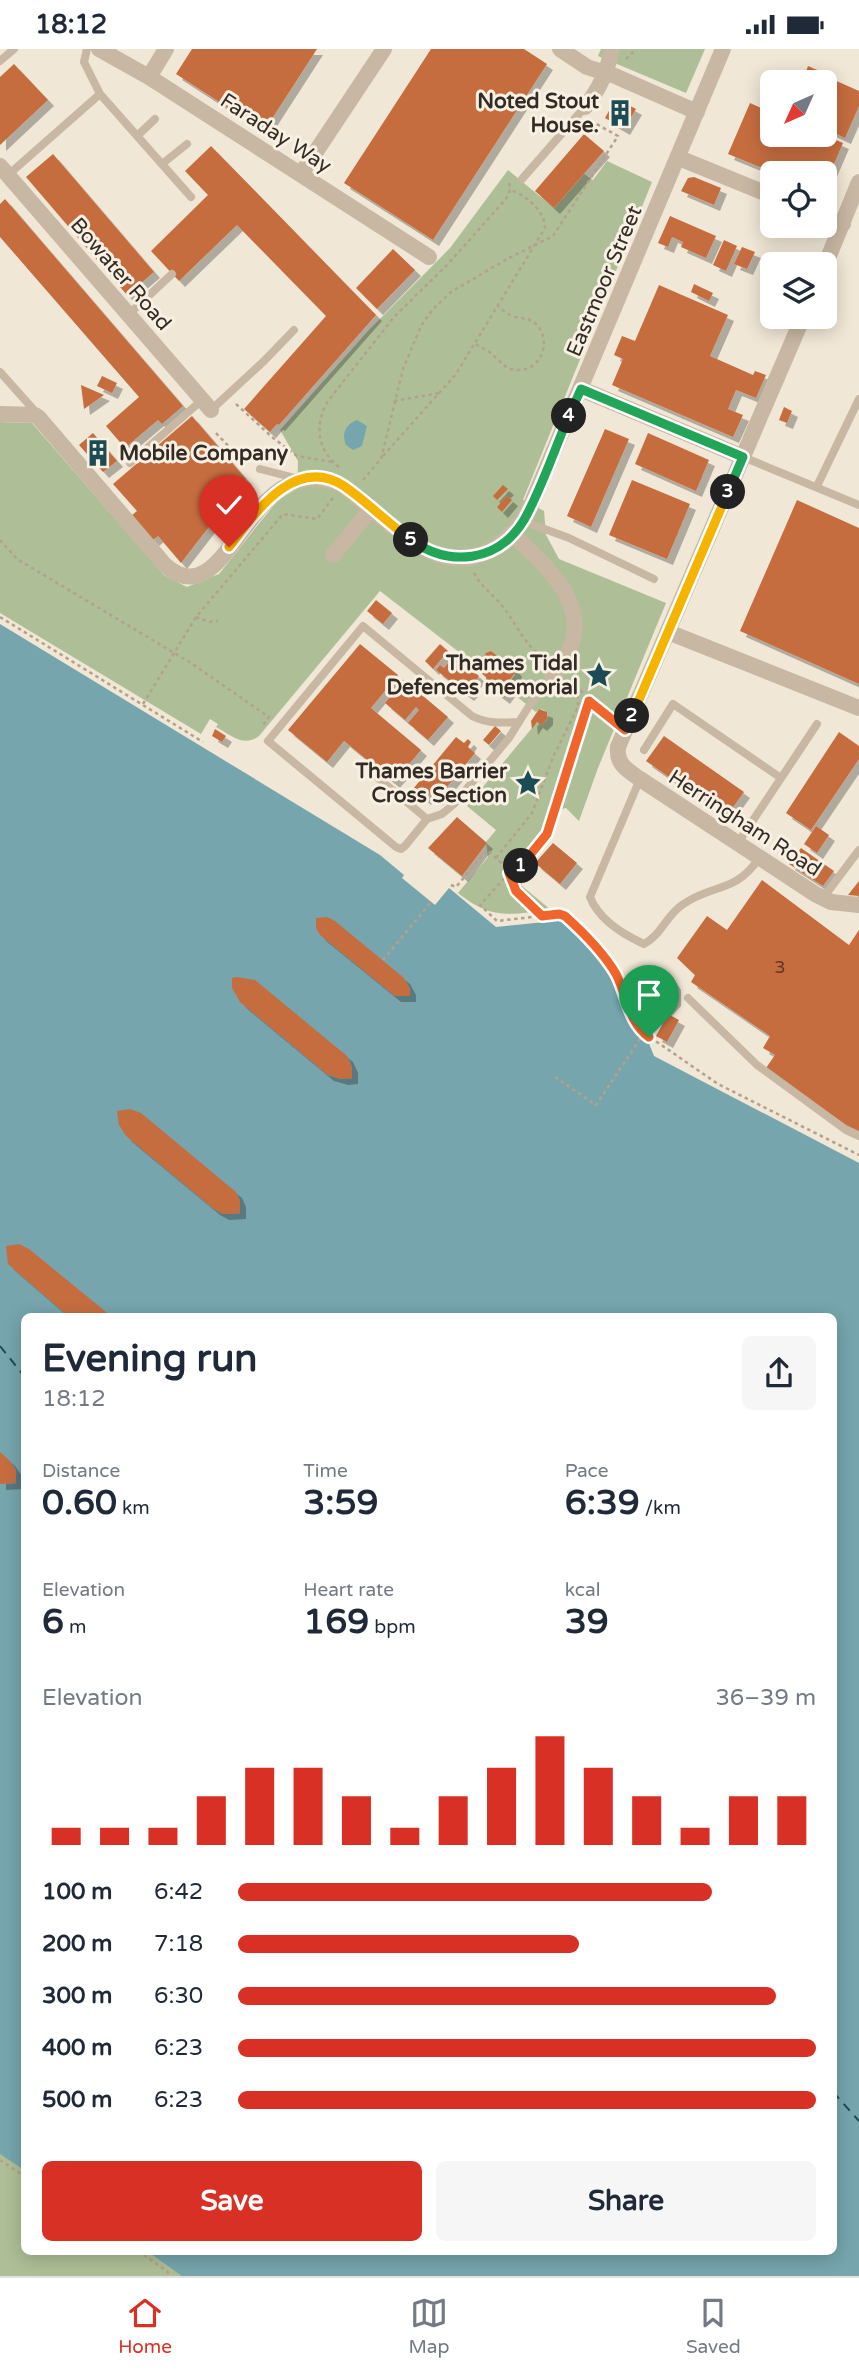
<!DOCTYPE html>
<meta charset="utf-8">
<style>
body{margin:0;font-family:"Varela Round",sans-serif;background:#f6f6f7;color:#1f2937;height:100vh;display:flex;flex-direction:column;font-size:26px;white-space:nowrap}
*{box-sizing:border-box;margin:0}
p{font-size:23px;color:#747a83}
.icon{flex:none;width:38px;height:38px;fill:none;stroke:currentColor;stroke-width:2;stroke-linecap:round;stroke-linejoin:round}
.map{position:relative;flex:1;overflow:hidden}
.sheet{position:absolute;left:21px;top:1264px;width:816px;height:942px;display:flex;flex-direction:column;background:#fff;border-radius:10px;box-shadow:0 4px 18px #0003}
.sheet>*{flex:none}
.needle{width:46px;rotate:225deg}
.buttons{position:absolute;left:760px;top:21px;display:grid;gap:14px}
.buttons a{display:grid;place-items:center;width:77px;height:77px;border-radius:10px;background:#fff;box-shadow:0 4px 18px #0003;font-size:35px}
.pin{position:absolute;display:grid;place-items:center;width:60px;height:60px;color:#fff;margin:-72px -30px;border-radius:50% 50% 50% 0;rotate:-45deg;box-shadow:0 0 7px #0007}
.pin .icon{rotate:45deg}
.km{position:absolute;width:35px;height:35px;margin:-18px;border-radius:50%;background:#222;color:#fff;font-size:19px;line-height:35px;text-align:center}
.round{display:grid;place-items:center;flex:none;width:74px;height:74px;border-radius:10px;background:#f6f6f7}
.summary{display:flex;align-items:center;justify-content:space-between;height:119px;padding:0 21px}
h1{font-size:38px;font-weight:800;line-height:52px}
.figures{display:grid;grid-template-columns:repeat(3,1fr);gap:10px;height:119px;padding:7px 21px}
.figures div{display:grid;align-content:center}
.figures b{font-size:35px;font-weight:800}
.figures small{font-size:19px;font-weight:400}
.figures p{font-size:19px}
.chart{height:196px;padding:14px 21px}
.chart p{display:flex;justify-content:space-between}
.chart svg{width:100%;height:126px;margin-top:7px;stroke:#d93025;stroke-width:6}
.primary-button{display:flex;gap:14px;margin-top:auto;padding:14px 21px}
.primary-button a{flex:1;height:80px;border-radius:10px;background:#d93025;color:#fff;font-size:28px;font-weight:800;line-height:80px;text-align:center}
.primary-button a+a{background:#f6f6f7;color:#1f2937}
ul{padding:0 21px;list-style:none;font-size:23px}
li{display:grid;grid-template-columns:112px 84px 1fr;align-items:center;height:52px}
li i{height:18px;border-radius:9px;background:#d93025}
.status{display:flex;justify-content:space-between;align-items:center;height:49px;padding:0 35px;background:#fff;direction:ltr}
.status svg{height:19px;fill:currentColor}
.tab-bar{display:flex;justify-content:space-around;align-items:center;height:98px;border-top:2px solid #e0e1e3;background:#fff;font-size:19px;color:#747a83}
.tab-bar a{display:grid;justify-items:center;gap:4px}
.tab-bar .on{color:#d93025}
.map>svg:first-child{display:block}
.green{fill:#aebf97}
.water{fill:#76a5ad}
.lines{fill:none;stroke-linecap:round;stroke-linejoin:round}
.ferry{stroke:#1b4b54;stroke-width:2;stroke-dasharray:9 7;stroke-linecap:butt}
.building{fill:#c66d3f;filter:url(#shadow)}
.path{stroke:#b4a18d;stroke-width:2.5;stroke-dasharray:3.5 3.5;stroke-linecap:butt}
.service{stroke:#c8b7a3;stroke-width:8}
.minor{stroke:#c8b7a3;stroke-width:16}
.split-1-casing{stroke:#fff;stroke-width:14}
.split-2-casing{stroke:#fff;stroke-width:14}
.split-3-casing{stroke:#fff;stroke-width:14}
.split-4-casing{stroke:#fff;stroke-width:14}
.split-5-casing{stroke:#fff;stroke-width:14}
.split-6-casing{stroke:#fff;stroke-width:14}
.split-1{stroke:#f0652b;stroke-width:9}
.split-2{stroke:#f0652b;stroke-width:9}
.split-3{stroke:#f5b400;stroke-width:9}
.split-4{stroke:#22a559;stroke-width:9}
.split-5{stroke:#22a559;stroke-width:9}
.split-6{stroke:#f5b400;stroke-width:9}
.labels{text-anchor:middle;stroke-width:6;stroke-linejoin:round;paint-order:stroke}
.number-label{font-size:18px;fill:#583c2c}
.poi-label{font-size:21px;font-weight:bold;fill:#332b25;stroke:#f8f0e2;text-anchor:end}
.street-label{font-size:21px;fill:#332b25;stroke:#f8f0e2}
</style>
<div class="status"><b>18:12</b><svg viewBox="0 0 49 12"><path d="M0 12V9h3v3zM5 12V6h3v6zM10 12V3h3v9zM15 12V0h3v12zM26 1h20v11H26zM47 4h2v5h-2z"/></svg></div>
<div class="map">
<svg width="859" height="2227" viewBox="0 0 859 2227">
<defs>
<filter id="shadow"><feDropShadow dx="6" dy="6" stdDeviation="0" flood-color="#0004"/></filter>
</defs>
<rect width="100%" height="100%" fill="#f0e7d6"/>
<path class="green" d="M 601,0 L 705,0 L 686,44 L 598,7 Z
M 607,112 L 652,133 L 523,451 L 544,462 L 546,486 L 559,510 L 666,554 L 598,719 L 579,772 L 566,759 L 558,761 L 550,786 L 520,823 L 522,837 L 551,861 C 509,865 493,872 458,844 L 488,808 L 486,793 L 496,781 L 467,757 L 537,673 L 546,672 L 548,668 L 544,661 L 539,660 L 536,663 L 505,638 L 515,626 L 513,618 L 491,602 L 477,617 L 380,542 L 259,687 C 244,699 231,686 216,678 L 218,675 L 210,670 L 201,685 L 0,564 L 0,373 L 32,374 L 164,526 L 187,538 L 219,525 L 278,451 L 297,440 L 298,412 L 280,381 L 368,282 L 450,199 L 508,121 L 554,159 L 584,125 L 593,131 Z
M 0,1788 L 24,1809 L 24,2202 L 630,2202 L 662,2227 L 0,2227 Z"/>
<path class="water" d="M 357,371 L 367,377 L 362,397 L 353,401 L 346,396 C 341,385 346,375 357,371 Z
M 0,575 L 380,806 L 404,826 L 402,829 L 435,856 L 449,839 L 496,878 L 565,871 L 592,898 L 608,919 L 615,932 L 627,965 L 638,984 L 648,992 L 654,1007 L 859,1114 L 859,2227 L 182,2227 L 147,2202 L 833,2202 L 833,1267 L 24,1267 L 24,2121 L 0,2105 Z"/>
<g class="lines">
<path class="ferry" d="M 0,1297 L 24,1327
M 833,2043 L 859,2072"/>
</g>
<path class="building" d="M 192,0 L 317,0 L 264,82 L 176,25 Z
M 431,0 L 524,0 L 547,15 L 433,191 L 344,134 Z
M 14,15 L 48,51 L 0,96 L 0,28 Z
M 808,17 L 829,26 L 824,38 L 824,33 L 803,31 Z
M 832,30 L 859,42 L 859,57 L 845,89 L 824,79 L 824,49 Z
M 616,49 L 636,60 L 624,80 L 605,69 Z
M 750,54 L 772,64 L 772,86 L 824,86 L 843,94 L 824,138 L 824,124 L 774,124 L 728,105 Z
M 584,85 L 604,102 L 554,159 L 535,142 Z
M 211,97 L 376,266 L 279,376 L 277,375 L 270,383 L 244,360 L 326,267 L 237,176 L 179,232 L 151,202 L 208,146 L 185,122 Z
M 53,105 L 154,223 L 127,246 L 26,128 Z
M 694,128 L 721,139 L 714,156 L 681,142 L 688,129 Z
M 5,150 L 183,357 L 162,375 L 158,371 L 125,399 L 106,377 L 139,348 L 0,188 L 0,155 Z
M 670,167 L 716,187 L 706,209 L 681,198 L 683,193 L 672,188 L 668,198 L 658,194 Z
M 724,191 L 737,197 L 726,222 L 713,216 Z
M 742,198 L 755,203 L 747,220 L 734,215 Z
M 393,200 L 415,221 L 377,260 L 356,239 Z
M 694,235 L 713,244 L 709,252 L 691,243 Z
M 659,236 L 728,266 L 710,307 L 753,326 L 755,322 L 766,326 L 756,349 L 736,341 L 728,360 L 743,366 L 733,388 L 612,336 L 623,310 L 614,306 L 622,287 L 635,292 Z
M 102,327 L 117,334 L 112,344 L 97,337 Z
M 81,336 L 104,346 L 84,360 Z
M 784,358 L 792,362 L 787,374 L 779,371 Z
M 192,367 L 246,430 L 181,514 L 158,487 L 153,491 L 132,466 L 137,462 L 113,435 Z
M 605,380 L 629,390 L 591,478 L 567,467 Z
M 93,384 L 117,412 L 103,423 L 79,396 Z
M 648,384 L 709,411 L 696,442 L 635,415 Z
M 632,431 L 690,455 L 667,510 L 609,486 Z
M 503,436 L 508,440 L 497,451 L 493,447 Z
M 507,447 L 512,451 L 502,463 L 497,458 Z
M 797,451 L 859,479 L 859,635 L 740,582 Z
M 376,551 L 392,564 L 383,575 L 367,562 Z
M 360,595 L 398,626 L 371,659 L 421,701 L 394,733 L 344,692 L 327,713 L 288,681 Z
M 440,595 L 448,602 L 433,620 L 425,612 Z
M 491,602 L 513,618 L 516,622 L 505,638 L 509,642 L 504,649 L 487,636 L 486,628 L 476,619 L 486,604 Z
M 450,603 L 479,627 L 470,640 L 472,642 L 468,646 L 436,621 L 440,616 L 444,619 L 450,612 L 446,609 Z
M 404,631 L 448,668 L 428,691 L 408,674 L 419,661 L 416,658 L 405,671 L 385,654 Z
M 539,660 L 547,663 L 547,670 L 541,676 L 537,673 L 532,680 L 531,672 Z
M 495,677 L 501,682 L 489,696 L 483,691 Z
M 215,680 L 226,687 L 222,693 L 212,687 Z
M 839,683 L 859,697 L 859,710 L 811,781 L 786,764 Z
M 664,687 L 744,743 L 726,768 L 646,712 Z
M 456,688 L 464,694 L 468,690 L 471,693 L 468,698 L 475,704 L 437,750 L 430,744 L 425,750 L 413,740 Z
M 457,768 L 487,794 L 462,827 L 428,799 Z
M 816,777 L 829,786 L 817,804 L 804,795 Z
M 553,794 L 577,814 L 560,835 L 535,814 Z
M 801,799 L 834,822 L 823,837 L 789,815 Z
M 762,831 L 849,896 L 859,881 L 859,1082 L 846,1076 L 766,1019 L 775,1006 L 763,999 L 770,987 L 691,933 L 695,926 L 677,909 L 707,867 L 727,881 Z
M 859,832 L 859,847 L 848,846 Z
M 327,868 L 335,872 L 404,929 L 410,940 L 410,947 L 395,947 L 320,886 L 316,879 L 316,869 Z
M 644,920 L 660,921 L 669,926 L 675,935 L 675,951 L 665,962 L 657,963 L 646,961 L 638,956 L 632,947 L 629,940 L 633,927 Z
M 237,928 L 255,931 L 347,1007 L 352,1018 L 352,1029 L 342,1030 L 328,1026 L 240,953 L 232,939 L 232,929 Z
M 668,965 L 679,971 L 667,993 L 656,987 Z
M 130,1060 L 141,1064 L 236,1143 L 240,1152 L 240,1164 L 223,1165 L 214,1160 L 126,1087 L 119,1076 L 117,1062 Z
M 19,1195 L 29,1200 L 111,1267 L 68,1267 L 8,1215 L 6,1197 Z
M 0,1403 L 9,1411 L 16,1421 L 16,1434 L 0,1435 Z"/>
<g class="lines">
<path class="path" d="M 626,10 L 636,0
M 476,295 C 482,299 489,302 494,307 C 501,313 505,320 516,321 C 541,323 553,292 536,275 C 530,269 524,270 516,268 C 510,267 503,261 498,258
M 394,352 L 439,344
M 236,355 L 272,388 L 297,407 L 332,413
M 216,384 L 233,402
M 383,407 L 456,325 L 545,179 C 545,162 526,146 510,141
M 339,418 C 317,401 314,375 328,352 L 394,268 L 448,215 L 506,150 L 510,141 L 509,132
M 363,431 L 381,410 L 403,320 L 421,277 L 433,260 L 451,243 L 507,210 L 553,187 L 618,87 L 591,72
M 0,491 L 17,510 L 191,614 L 269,668 L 263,676 L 264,678
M 474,524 C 480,536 490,543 499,553 C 515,571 524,596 544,610
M 0,568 L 203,693
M 196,568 L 209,573 L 218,572
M 570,632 L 612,670
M 589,652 L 547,785 L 516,824 L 509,824 L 480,856 L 497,872 L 559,865 L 565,867 L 603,905 L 611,917 L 618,929 L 628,959 L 641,982 L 718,1035 L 859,1106
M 143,655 L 196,568 L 283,465 L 317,470 L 333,449
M 496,809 L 532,764 L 554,706 L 578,658 L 578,641
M 451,836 L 456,838 L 487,801 L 506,818 L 516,842 L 542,867
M 383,911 L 431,853
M 555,1028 L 596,1056 L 644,984
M 0,2111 L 24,2127
M 138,2202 L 168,2223 L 167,2227"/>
<path class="service" d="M 87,0 L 84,13 L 100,45 L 191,148
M 0,12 L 14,0
M 137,87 L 155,70
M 162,115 L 187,95
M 8,126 L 100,45
M 522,130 L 585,58
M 128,266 L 172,225
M 0,323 L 33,360 L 35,366
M 211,361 L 264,312 L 294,281
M 743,408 L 859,456
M 130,414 L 202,351
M 260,420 L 299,430
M 817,437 L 859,350
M 523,472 L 569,489 L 654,530
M 644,701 L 673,655 L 781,729
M 378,729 L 427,770 L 442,765 L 454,755 L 509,689 L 529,657 L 552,629
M 640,730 L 590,848 C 599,871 622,885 644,895 C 661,886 666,867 682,856 C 715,833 734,846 760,808
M 427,770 L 405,797 L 401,800 L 396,798 L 268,692 L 363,577 L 472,667 C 488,675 502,674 519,673
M 738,794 L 817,675
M 823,849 L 859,801
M 688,949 L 757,1016 L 846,1081 L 859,1087"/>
<path class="minor" d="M 99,0 L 149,28 L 429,208
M 560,0 L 587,18 L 615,27 L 697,63
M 149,28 L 166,0
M 585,58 C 600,39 607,23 612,0
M 679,109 L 772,147
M 0,117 L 211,361
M 301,125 L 384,0
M 824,168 L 843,175
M 824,219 L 859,133
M 803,268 L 618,698 C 616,715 627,721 640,730 L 815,845 L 831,853 L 859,856
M 581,340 L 743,408
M 0,365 L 35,366 L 39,369 L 164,515 C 230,576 246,393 342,436 C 367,455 397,485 424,500 C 470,524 510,498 531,456 L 723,0
M 512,485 C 558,527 603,569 552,629
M 333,506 L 372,459
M 668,583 L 859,659"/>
</g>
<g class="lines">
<defs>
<path id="split-1" d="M 521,817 L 516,824 L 509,824 L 516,842 L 542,867 L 559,865 L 565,867 C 584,884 603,903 616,925 C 627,946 628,973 649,988"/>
<path id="split-2" d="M 521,817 L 547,785 L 589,652 L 625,681 L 632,667"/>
<path id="split-3" d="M 632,667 L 728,443"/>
<path id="split-4" d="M 569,367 L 581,340 L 743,408 L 728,443"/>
<path id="split-5" d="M 411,491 C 449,518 498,514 524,471 C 542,439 554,401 569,367"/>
<path id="split-6" d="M 229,498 C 255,464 295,405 344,437 C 367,453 388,474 411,491"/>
</defs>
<use href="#split-1" class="split-1-casing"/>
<use href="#split-2" class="split-2-casing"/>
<use href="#split-3" class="split-3-casing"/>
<use href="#split-4" class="split-4-casing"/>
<use href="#split-5" class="split-5-casing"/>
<use href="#split-6" class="split-6-casing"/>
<use href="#split-1" class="split-1"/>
<use href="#split-2" class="split-2"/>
<use href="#split-3" class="split-3"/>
<use href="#split-4" class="split-4"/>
<use href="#split-5" class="split-5"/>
<use href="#split-6" class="split-6"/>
</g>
<defs>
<symbol id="building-bare" viewBox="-9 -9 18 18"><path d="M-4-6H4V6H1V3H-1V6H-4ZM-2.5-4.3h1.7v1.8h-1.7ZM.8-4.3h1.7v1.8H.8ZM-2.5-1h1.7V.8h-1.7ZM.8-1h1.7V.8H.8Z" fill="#1b4b54" stroke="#f8f0e2" stroke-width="2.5" paint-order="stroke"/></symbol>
<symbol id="sight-bare" viewBox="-9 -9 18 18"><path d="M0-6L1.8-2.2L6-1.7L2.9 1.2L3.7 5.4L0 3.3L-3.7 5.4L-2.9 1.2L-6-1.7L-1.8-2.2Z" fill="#1b4b54" stroke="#f8f0e2" stroke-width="2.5" paint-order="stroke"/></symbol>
</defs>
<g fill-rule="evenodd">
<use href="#building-bare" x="601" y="45" width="38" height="38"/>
<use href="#building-bare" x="79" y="385" width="38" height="38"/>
<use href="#sight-bare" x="580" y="607" width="38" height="38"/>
<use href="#sight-bare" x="509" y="715" width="38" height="38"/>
</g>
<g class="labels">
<g class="number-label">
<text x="780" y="924">3</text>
</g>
<g class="poi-label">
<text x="599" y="59">Noted Stout<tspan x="599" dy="24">House.</tspan></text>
<text x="119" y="411" text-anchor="start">Mobile Company</text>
<text x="578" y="621">Thames Tidal<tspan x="578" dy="24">Defences memorial</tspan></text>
<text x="507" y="729">Thames Barrier<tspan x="507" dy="24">Cross Section</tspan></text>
</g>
<g class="street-label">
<text transform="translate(276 84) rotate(33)" y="7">Faraday Way</text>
<text transform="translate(121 225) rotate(49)" y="7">Bowater Road</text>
<text transform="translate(604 232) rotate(-67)" y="7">Eastmoor Street</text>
<text transform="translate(745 774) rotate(33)" y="7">Herringham Road</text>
</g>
</g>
</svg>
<div class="buttons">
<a><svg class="needle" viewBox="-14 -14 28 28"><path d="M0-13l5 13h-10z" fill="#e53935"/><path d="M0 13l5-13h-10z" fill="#747a83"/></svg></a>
<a><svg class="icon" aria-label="locate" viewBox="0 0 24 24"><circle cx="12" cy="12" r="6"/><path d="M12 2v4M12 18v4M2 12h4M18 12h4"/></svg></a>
<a><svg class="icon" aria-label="layers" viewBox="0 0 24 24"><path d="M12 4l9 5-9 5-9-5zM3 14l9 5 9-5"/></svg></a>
</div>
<div class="pin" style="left:649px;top:988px;background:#1e9e55"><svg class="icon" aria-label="arrive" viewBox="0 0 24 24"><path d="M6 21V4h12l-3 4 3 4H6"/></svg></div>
<div class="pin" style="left:229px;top:498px;background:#d93025"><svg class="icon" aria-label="check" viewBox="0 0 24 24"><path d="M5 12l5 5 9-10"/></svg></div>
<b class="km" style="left:521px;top:817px">1</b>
<b class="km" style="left:632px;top:667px">2</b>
<b class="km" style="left:728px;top:443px">3</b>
<b class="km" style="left:569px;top:367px">4</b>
<b class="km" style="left:411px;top:491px">5</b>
<section class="sheet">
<div class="summary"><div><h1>Evening run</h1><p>18:12</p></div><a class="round"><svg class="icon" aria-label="share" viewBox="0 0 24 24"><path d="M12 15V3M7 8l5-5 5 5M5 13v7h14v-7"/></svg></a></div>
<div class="figures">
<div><p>Distance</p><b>0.60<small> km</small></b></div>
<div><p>Time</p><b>3:59</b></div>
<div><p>Pace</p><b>6:39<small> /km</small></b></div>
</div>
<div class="figures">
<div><p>Elevation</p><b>6<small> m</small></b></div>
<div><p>Heart rate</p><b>169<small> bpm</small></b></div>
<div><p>kcal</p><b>39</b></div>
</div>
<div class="chart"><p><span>Elevation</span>36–39 m</p>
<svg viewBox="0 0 160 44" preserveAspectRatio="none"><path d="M5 44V38M15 44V38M25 44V38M35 44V27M45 44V17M55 44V17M65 44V27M75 44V38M85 44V27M95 44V17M105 44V6M115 44V17M125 44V27M135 44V38M145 44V27M155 44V27"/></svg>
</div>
<ul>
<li><b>100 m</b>6:42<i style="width:82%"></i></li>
<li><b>200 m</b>7:18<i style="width:59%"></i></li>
<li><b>300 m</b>6:30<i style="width:93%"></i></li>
<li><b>400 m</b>6:23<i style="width:100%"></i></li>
<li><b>500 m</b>6:23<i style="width:100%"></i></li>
</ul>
<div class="primary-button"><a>Save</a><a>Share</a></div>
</section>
</div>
<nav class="tab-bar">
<a class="on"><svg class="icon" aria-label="home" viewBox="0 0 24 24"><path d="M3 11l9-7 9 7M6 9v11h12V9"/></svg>Home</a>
<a><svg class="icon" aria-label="map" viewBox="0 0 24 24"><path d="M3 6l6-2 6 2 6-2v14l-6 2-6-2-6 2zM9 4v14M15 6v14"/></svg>Map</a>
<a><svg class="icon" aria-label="saved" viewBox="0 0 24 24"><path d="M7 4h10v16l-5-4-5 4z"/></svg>Saved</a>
</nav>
